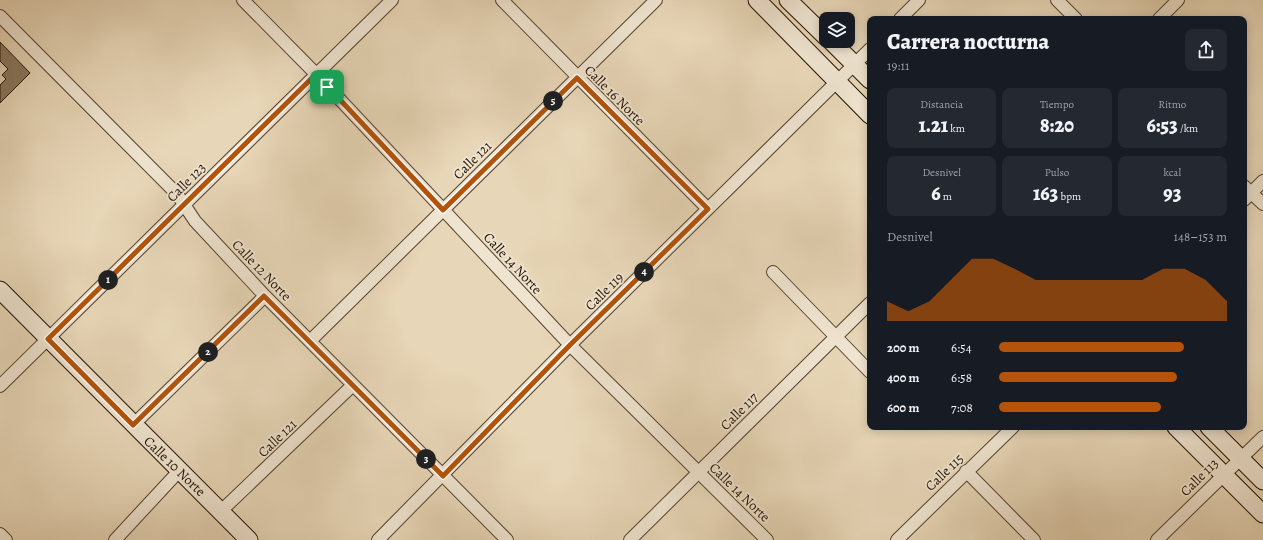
<!DOCTYPE html>
<html lang="es">
<meta charset="utf-8">
<style>
body{margin:0;font-family:Alegreya,serif;background:#242831;color:#f1f3f6;height:100vh;display:flex;flex-direction:column;font-size:15px;white-space:nowrap}
*{box-sizing:border-box;margin:0}
p{font-size:13px;color:#9ea1a6}
.icon{flex:none;width:22px;height:22px;fill:none;stroke:currentColor;stroke-width:2;stroke-linecap:round;stroke-linejoin:round}
.map{position:relative;flex:1;overflow:hidden}
.details{position:absolute;left:867px;top:16px;width:380px;height:414px;display:flex;flex-direction:column;background:#171b24;border-radius:8px;box-shadow:0 2px 10px #0003}
.details>*{flex:none}
.buttons{position:absolute;left:819px;top:12px;display:grid;gap:8px}
.buttons a{display:grid;place-items:center;width:36px;height:36px;border-radius:8px;background:#171b24;box-shadow:0 2px 10px #0003;font-size:20px}
.pin{position:absolute;display:grid;place-items:center;width:34px;height:34px;color:#fff;margin:-17px;border-radius:8px;box-shadow:0 2px 6px #0006}
.km{position:absolute;width:20px;height:20px;margin:-10px;border-radius:50%;background:#222;color:#fff;font-size:11px;line-height:20px;text-align:center}
.round{display:grid;place-items:center;flex:none;width:42px;height:42px;border-radius:8px;background:#242831}
.head{display:flex;align-items:center;justify-content:space-between;height:68px;padding:0 20px}
h1{font-size:22px;font-weight:800;line-height:30px}
.metrics{display:grid;grid-template-columns:repeat(3,1fr);gap:6px;height:68px;padding:4px 20px}
.metrics div{display:grid;align-content:center;border-radius:8px;background:#242831;text-align:center}
.metrics b{font-size:20px;font-weight:800}
.metrics small{font-size:11px;font-weight:400}
.metrics p{font-size:11px}
.chart{height:112px;padding:8px 20px}
.chart p{display:flex;justify-content:space-between}
.chart svg{width:100%;height:72px;margin-top:4px;fill:#b45309;opacity:.7}
ul{padding:0 20px;list-style:none;font-size:13px}
li{display:grid;grid-template-columns:64px 48px 1fr;align-items:center;height:30px}
li i{height:10px;border-radius:5px;background:#b45309}
.map>svg:first-child{display:block}
.building{fill:#897860;stroke:#231201}
.lines{fill:none;stroke-linecap:round;stroke-linejoin:round}
.street-casing{stroke:#54432e;stroke-width:14}
.secondary-casing{stroke:#231201;stroke-width:19}
.street{stroke:#efe4d0;stroke-width:12}
.secondary{stroke:#efe4d0;stroke-width:17}
.route-casing{stroke:#fff;stroke-width:8}
.route{stroke:#b45309;stroke-width:5}
.labels{text-anchor:middle;stroke-width:3.5;stroke-linejoin:round;paint-order:stroke}
.street-label{font-size:14px;fill:#231201;stroke:#efe4d0}
</style>
<div class="map">
<svg width="1263" height="540" viewBox="0 0 1263 540">
<rect width="100%" height="100%" fill="#e7d6b7"/>
<filter id="stains"><feTurbulence type="fractalNoise" baseFrequency=".005" numOctaves="4"/><feColorMatrix values="0 0 0 0 .2 0 0 0 0 .09 0 0 0 0 .02 0 0 0 .5 -.17"/></filter>
<radialGradient id="worn" r=".72"><stop offset=".6" stop-color="#630" stop-opacity="0"/><stop offset="1" stop-color="#630" stop-opacity=".3"/></radialGradient>
<path class="building" d="M 0,42 L 30,73 L 0,103 L 0,85 L 6,79 L 2,75 L 8,69 L 0,61 Z"/>
<g class="lines">
<defs>
<path id="street" d="M 243,0 L 316,74 L 570,345 L 767,540
M 502,0 L 708,209
M 1057,0 L 1076,19
M 0,16 L 177,194 L 195,221 L 265,296 L 507,540
M 900,19 L 919,0
M 1159,19 L 1178,0
M 1244,186 L 1263,204
M 1244,200 L 1263,181
M 773,272 L 870,372
M 310,341 L 656,0
M 0,386 L 392,0
M 133,425 L 265,296
M 966,471 L 1034,540
M 221,511 L 353,385
M 0,534 L 6,540
M 115,540 L 180,470
M 378,540 L 570,345 L 870,49
M 630,540 L 870,303
M 897,540 L 1013,427
M 1157,540 L 1263,437"/>
<path id="secondary" d="M 757,0 L 870,115
M 788,0 L 826,37
M 831,41 L 870,80
M 0,290 L 249,540
M 1176,427 L 1263,514
M 1209,427 L 1263,481"/>
</defs>
<use href="#street" class="street-casing"/>
<use href="#secondary" class="secondary-casing"/>
<use href="#street" class="street"/>
<use href="#secondary" class="secondary"/>
</g>
<g class="lines">
<defs>
<path id="route" d="M 316,74 L 443,210 L 577,78 L 708,209 L 570,345 L 443,476 L 264,296 L 133,425 L 48,339 Z"/>
</defs>
<use href="#route" class="route-casing"/>
<use href="#route" class="route"/>
</g>
<g class="labels">
<g class="street-label">
<text transform="translate(615 95) rotate(45)" y="5">Calle 16 Norte</text>
<text transform="translate(472 160) rotate(-45)" y="5">Calle 121</text>
<text transform="translate(186 182) rotate(-45)" y="5">Calle 123</text>
<text transform="translate(513 263) rotate(47)" y="5">Calle 14 Norte</text>
<text transform="translate(262 270) rotate(46)" y="5">Calle 12 Norte</text>
<text transform="translate(604 291) rotate(-45)" y="5">Calle 119</text>
<text transform="translate(739 411) rotate(-45)" y="5">Calle 117</text>
<text transform="translate(277 438) rotate(-44)" y="5">Calle 121</text>
<text transform="translate(175 466) rotate(44)" y="5">Calle 10 Norte</text>
<text transform="translate(944 472) rotate(-44)" y="5">Calle 115</text>
<text transform="translate(1199 477) rotate(-45)" y="5">Calle 113</text>
<text transform="translate(740 492) rotate(44)" y="5">Calle 14 Norte</text>
</g>
</g>
<rect width="100%" height="100%" filter="url(#stains)"/>
<rect width="100%" height="100%" fill="url(#worn)"/>
</svg>
<div class="buttons">
<a><svg class="icon" aria-label="layers" viewBox="0 0 24 24"><path d="M12 4l9 5-9 5-9-5zM3 14l9 5 9-5"/></svg></a>
</div>
<div class="pin" style="left:327px;top:87px;background:#1e9e55"><svg class="icon" aria-label="arrive" viewBox="0 0 24 24"><path d="M6 21V4h12l-3 4 3 4H6"/></svg></div>
<b class="km" style="left:108px;top:280px">1</b>
<b class="km" style="left:208px;top:352px">2</b>
<b class="km" style="left:426px;top:459px">3</b>
<b class="km" style="left:644px;top:272px">4</b>
<b class="km" style="left:553px;top:101px">5</b>
<section class="details">
<div class="head"><div><h1>Carrera nocturna</h1><p>19:11</p></div><a class="round"><svg class="icon" aria-label="share" viewBox="0 0 24 24"><path d="M12 15V3M7 8l5-5 5 5M5 13v7h14v-7"/></svg></a></div>
<div class="metrics">
<div><p>Distancia</p><b>1.21<small> km</small></b></div>
<div><p>Tiempo</p><b>8:20</b></div>
<div><p>Ritmo</p><b>6:53<small> /km</small></b></div>
</div>
<div class="metrics">
<div><p>Desnivel</p><b>6<small> m</small></b></div>
<div><p>Pulso</p><b>163<small> bpm</small></b></div>
<div><p>kcal</p><b>93</b></div>
</div>
<div class="chart"><p><span>Desnivel</span>148–153 m</p>
<svg viewBox="0 0 160 44" preserveAspectRatio="none"><path d="M0 44V32L10 38L20 32L30 19L40 6L50 6L60 12L70 19L80 19L90 19L100 19L110 19L120 19L130 12L140 12L150 19L160 32V44z"/></svg>
</div>
<ul>
<li><b>200 m</b>6:54<i style="width:81%"></i></li>
<li><b>400 m</b>6:58<i style="width:78%"></i></li>
<li><b>600 m</b>7:08<i style="width:71%"></i></li>
</ul>
</section>
</div>
